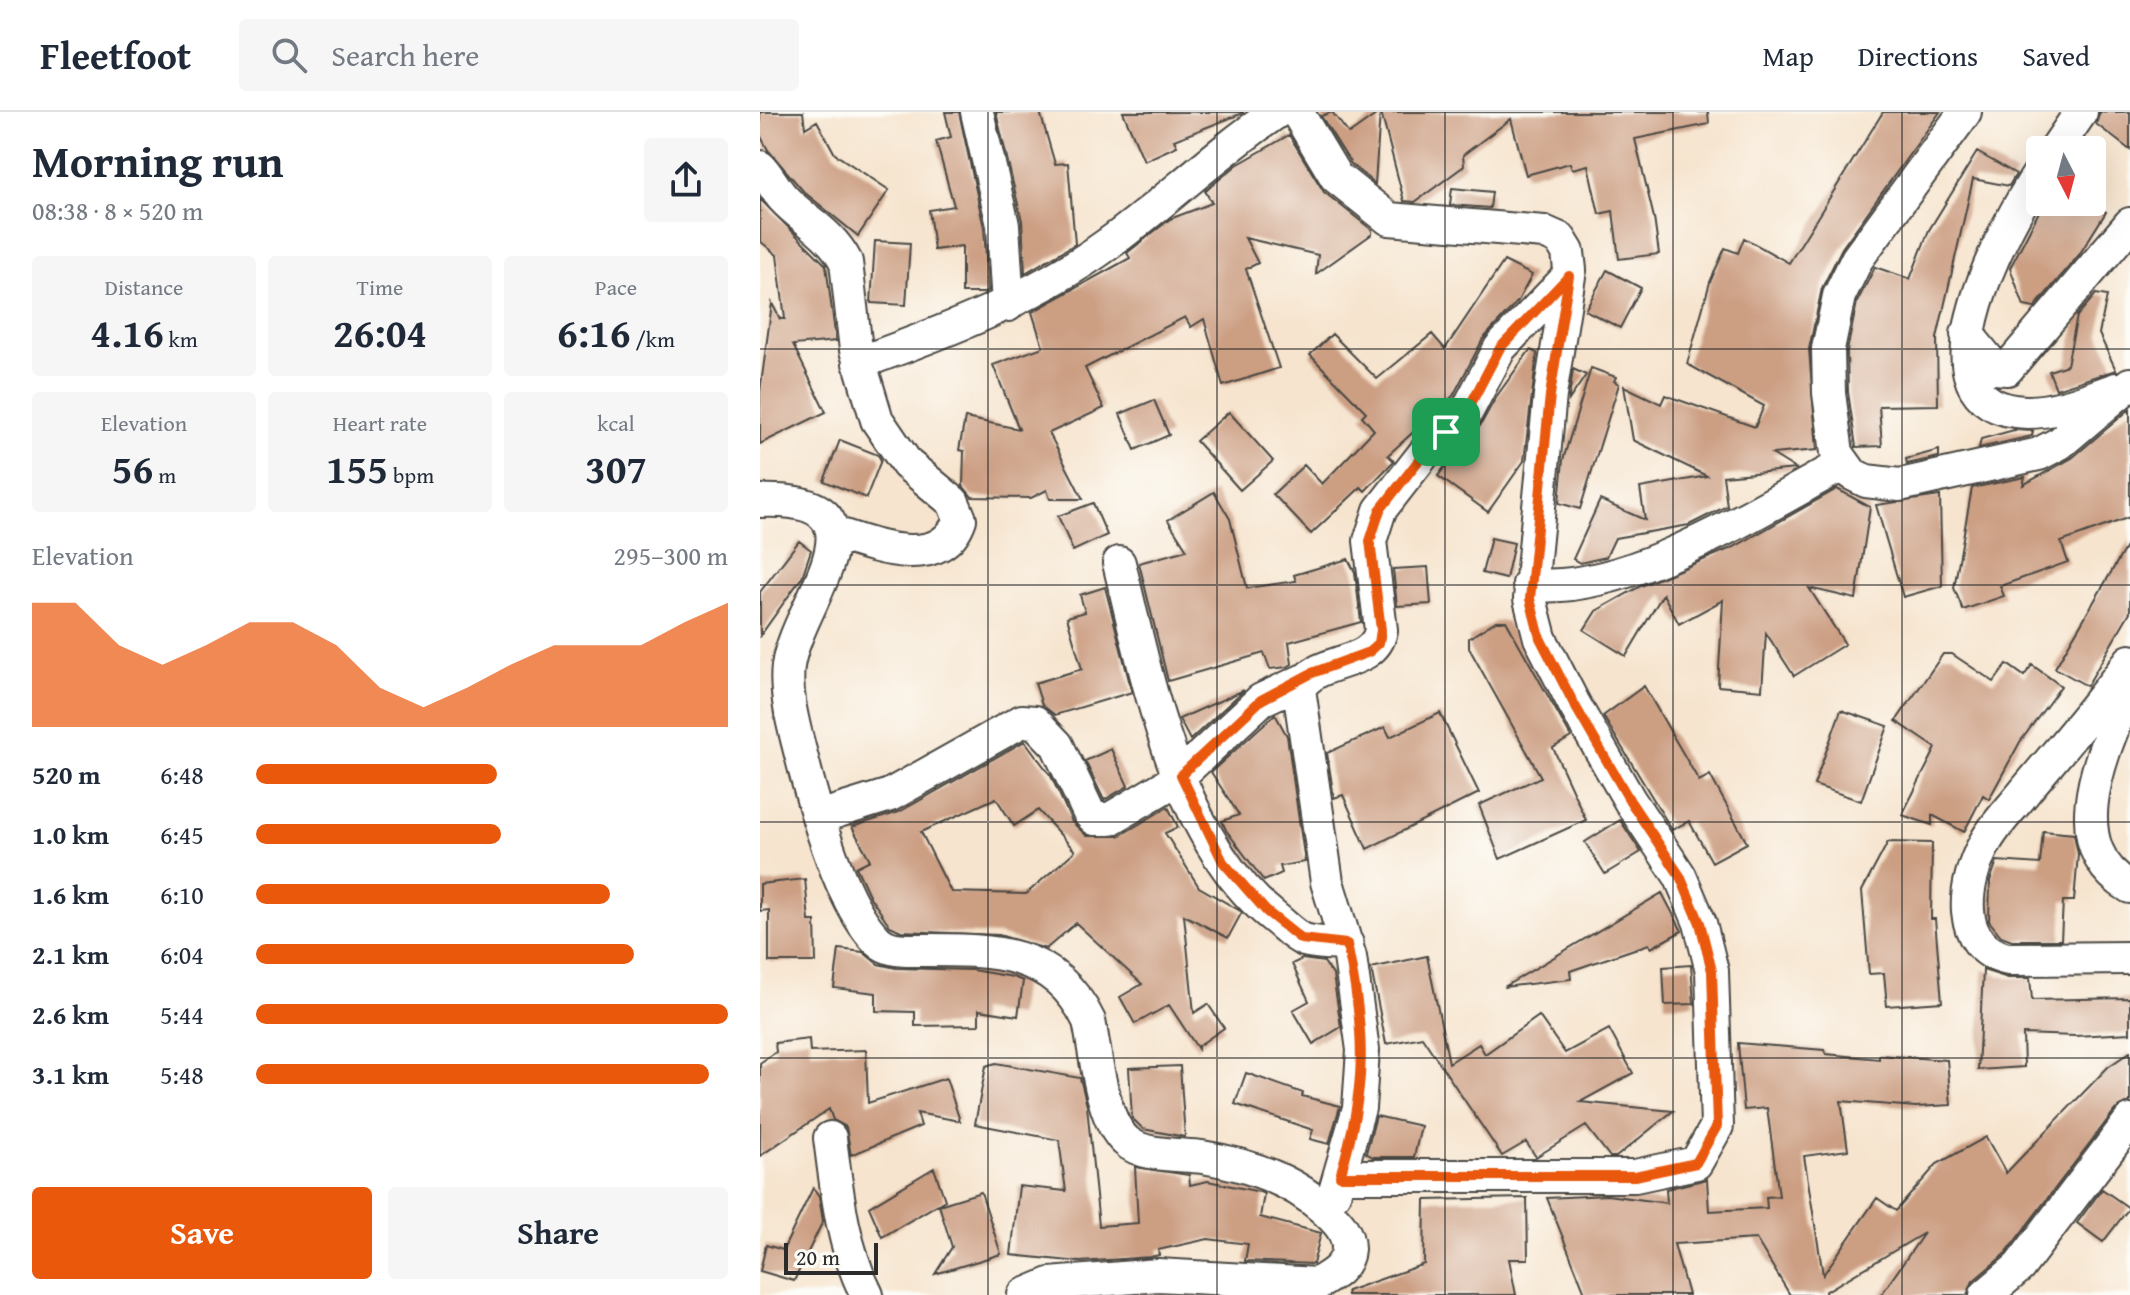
<!DOCTYPE html>
<meta charset="utf-8">
<style>
body{margin:0;font-family:"Gentium Book Plus",serif;background:#f6f6f7;color:#1f2937;height:100vh;display:flex;flex-direction:column;font-size:30px;white-space:nowrap}
*{box-sizing:border-box;margin:0}
p{font-size:26px;color:#747a83}
.icon{flex:none;width:44px;height:44px;fill:none;stroke:currentColor;stroke-width:2;stroke-linecap:round;stroke-linejoin:round}
.map{position:relative;flex:1;overflow:hidden}
.panel{display:flex;flex-direction:column;background:#fff;width:760px}
.panel>*{flex:none}
.needle{width:52px;rotate:174deg}
.fabs{position:absolute;left:1266px;top:24px;display:grid;gap:16px}
.fabs a{display:grid;place-items:center;width:80px;height:80px;border-radius:8px;background:#fff;box-shadow:0 8px 32px #0002;font-size:40px}
.scale{position:absolute;left:24px;bottom:20px;width:94px;box-sizing:border-box;padding-left:8px;border:4px solid #2b2b2b;border-top:0;font-size:22px;line-height:28px;white-space:nowrap;color:#2b2b2b;-webkit-text-stroke:6px #fdfcf7;paint-order:stroke}
.pin{position:absolute;display:grid;place-items:center;width:68px;height:68px;color:#fff;margin:-34px;border-radius:16px;box-shadow:0 4px 12px #0006}
.round{display:grid;place-items:center;flex:none;width:84px;height:84px;border-radius:8px;background:#f6f6f7}
.overview{display:flex;align-items:center;justify-content:space-between;height:136px;padding:0 32px}
h1{font-size:44px;font-weight:700;line-height:60px}
.figures{display:grid;grid-template-columns:repeat(3,1fr);gap:12px;height:136px;padding:8px 32px}
.figures div{display:grid;align-content:center;border-radius:8px;background:#f6f6f7;text-align:center}
.figures b{font-size:40px;font-weight:700}
.figures small{font-size:22px;font-weight:400}
.figures p{font-size:22px}
.chart{height:224px;padding:16px 32px}
.chart p{display:flex;justify-content:space-between}
.chart svg{width:100%;height:144px;margin-top:8px;fill:#ea580c;opacity:.7}
.button{display:flex;gap:16px;margin-top:auto;padding:16px 32px}
.button a{flex:1;height:92px;border-radius:8px;background:#ea580c;color:#fff;font-size:32px;font-weight:700;line-height:92px;text-align:center}
.button a+a{background:#f6f6f7;color:#1f2937}
ul{padding:0 32px;list-style:none;font-size:26px}
li{display:grid;grid-template-columns:128px 96px 1fr;align-items:center;height:60px}
li i{height:20px;border-radius:10px;background:#ea580c}
header{display:flex;align-items:center;gap:48px;box-sizing:border-box;height:112px;padding:0 40px;background:#fff;border-bottom:2px solid #e0e1e3}
header strong{font-size:38px}
nav{display:flex;gap:44px;margin-inline-start:auto;font-size:28px}
.search{width:560px;height:72px;background:#f6f6f7;display:flex;align-items:center;gap:20px;box-sizing:border-box;padding:0 28px;border-radius:8px;color:#747a83;font-size:30px}
main{display:flex;flex:1;min-height:0}
.map>svg:first-child{display:block}
.building{fill:#cc9f83;fill-rule:evenodd}
.lines{fill:none;stroke-linecap:round;stroke-linejoin:round}
.minor-casing{stroke:#494743;stroke-width:36}
.minor{stroke:#fff;stroke-width:32}
.route-casing{stroke:#fff;stroke-width:16}
.route{stroke:#ea580c;stroke-width:10}
.grid{fill:none;stroke:#2b2b2b;stroke-width:2;stroke-opacity:0.55}
</style>
<header>
<strong>Fleetfoot</strong>
<div class="search"><svg class="icon" aria-label="search" viewBox="0 0 24 24"><circle cx="10" cy="10" r="6"/><path d="M15 15l6 6"/></svg>Search here</div>
<nav><a>Map</a><a>Directions</a><a>Saved</a></nav>
</header>
<main>
<section class="panel">
<div class="overview"><div><h1>Morning run</h1><p>08:38 · 8 × 520 m</p></div><a class="round"><svg class="icon" aria-label="share" viewBox="0 0 24 24"><path d="M12 15V3M7 8l5-5 5 5M5 13v7h14v-7"/></svg></a></div>
<div class="figures">
<div><p>Distance</p><b>4.16<small> km</small></b></div>
<div><p>Time</p><b>26:04</b></div>
<div><p>Pace</p><b>6:16<small> /km</small></b></div>
</div>
<div class="figures">
<div><p>Elevation</p><b>56<small> m</small></b></div>
<div><p>Heart rate</p><b>155<small> bpm</small></b></div>
<div><p>kcal</p><b>307</b></div>
</div>
<div class="chart"><p><span>Elevation</span>295–300 m</p>
<svg viewBox="0 0 160 44" preserveAspectRatio="none"><path d="M0 44V6L10 6L20 19L30 25L40 19L50 12L60 12L70 19L80 32L90 38L100 32L110 25L120 19L130 19L140 19L150 12L160 6V44z"/></svg>
</div>
<ul>
<li><b>520 m</b>6:48<i style="width:51%"></i></li>
<li><b>1.0 km</b>6:45<i style="width:52%"></i></li>
<li><b>1.6 km</b>6:10<i style="width:75%"></i></li>
<li><b>2.1 km</b>6:04<i style="width:80%"></i></li>
<li><b>2.6 km</b>5:44<i style="width:100%"></i></li>
<li><b>3.1 km</b>5:48<i style="width:96%"></i></li>
</ul>
<div class="button"><a>Save</a><a>Share</a></div>
</section>
<div class="map">
<svg width="1370" height="1183" viewBox="0 0 1370 1183">
<rect width="100%" height="100%" fill="#fdfcf7"/>
<filter id="ink" filterUnits="userSpaceOnUse"><feTurbulence type="fractalNoise" baseFrequency=".0125" numOctaves="2"/><feDisplacementMap in="SourceGraphic" scale="16" xChannelSelector="R" yChannelSelector="G"/><feConvolveMatrix kernelMatrix="1 2 1 2 8 2 1 2 1" color-interpolation-filters="sRGB"/></filter>
<filter id="wash" filterUnits="userSpaceOnUse"><feTurbulence type="fractalNoise" baseFrequency=".006" numOctaves="4" result="noise"/><feDisplacementMap in="SourceGraphic" scale="32" xChannelSelector="R" yChannelSelector="G"/><feGaussianBlur stdDeviation="1.8" result="paint"/><feColorMatrix in="noise" values="0 0 0 0 0 0 0 0 0 0 0 0 0 0 0 0 0 1.4 0 .05"/><feComposite in="paint" operator="in"/></filter>
<g filter="url(#wash)">
<rect width="100%" height="100%" fill="#f6e4ce"/>
<g id="blocks">
<path class="building" d="M 0,0 L 43,0 L 45,16 L 57,9 L 75,42 L 129,78 L 98,124 L 44,80 L 8,38 L 0,23 Z
M 185,0 L 199,0 L 224,116 L 228,179 L 224,181 L 202,181 L 202,134 L 174,138 L 169,98 L 194,94 L 176,29 L 191,25 Z
M 236,0 L 280,0 L 295,52 L 308,51 L 315,132 L 265,161 L 262,109 Z
M 363,0 L 483,0 L 483,1 L 414,28 L 417,34 L 384,49 Z
M 572,0 L 589,22 L 620,0 L 615,72 L 591,52 L 561,4 Z
M 621,0 L 948,0 L 949,12 L 875,27 L 894,106 L 899,142 L 859,147 L 853,99 L 839,102 L 828,53 L 812,57 L 810,51 L 766,63 L 751,7 L 703,43 L 704,54 L 655,90 L 644,89 Z
M 1123,0 L 1180,0 L 1082,136 L 1062,176 L 1049,237 L 1057,338 L 1012,342 L 1036,357 L 963,364 L 967,394 L 929,413 L 855,426 L 846,445 L 820,451 L 813,447 L 840,388 L 885,408 L 880,376 L 947,364 L 873,328 L 864,274 L 901,292 L 905,283 L 995,315 L 1004,294 L 927,252 L 950,170 L 965,136 L 978,141 L 984,126 L 1029,151 Z
M 1340,0 L 1370,0 L 1370,38 L 1336,12 Z
M 529,23 L 564,80 L 612,118 L 612,122 L 556,162 L 558,143 L 485,126 L 498,151 L 486,157 L 519,256 L 463,274 L 444,207 L 431,215 L 425,205 L 325,256 L 344,296 L 289,321 L 323,387 L 290,387 L 287,378 L 271,386 L 212,385 L 203,374 L 204,339 L 199,338 L 205,306 L 259,317 L 233,253 L 283,235 L 272,200 L 370,146 L 367,141 L 410,107 L 452,91 L 445,79 L 477,53 Z
M 1217,40 L 1256,62 L 1249,74 L 1213,67 L 1177,226 L 1178,293 L 1119,294 L 1122,334 L 1096,335 L 1088,280 L 1087,239 L 1097,190 L 1115,155 L 1150,167 L 1169,118 Z
M 692,76 L 732,80 L 730,96 L 690,93 Z
M 0,87 L 66,153 L 76,229 L 33,233 L 66,300 L 0,332 L 0,280 L 12,191 L 20,207 L 25,207 L 17,143 L 0,129 Z
M 1284,90 L 1330,90 L 1346,100 L 1319,143 L 1274,196 L 1264,194 L 1250,156 Z
M 115,129 L 150,131 L 146,193 L 111,191 Z
M 744,149 L 772,163 L 758,189 L 723,227 L 693,284 L 628,343 L 634,349 L 605,379 L 601,375 L 551,422 L 513,382 L 544,353 L 562,372 L 614,318 L 602,304 L 606,300 L 550,243 L 572,222 L 617,267 L 672,222 L 685,237 Z
M 847,158 L 881,176 L 860,216 L 825,198 Z
M 1336,182 L 1347,184 L 1339,222 L 1356,258 L 1296,277 L 1289,259 L 1307,253 L 1317,204 Z
M 770,238 L 777,241 L 764,349 L 728,400 L 678,364 L 703,330 L 720,314 L 736,285 Z
M 831,256 L 856,265 L 854,269 L 859,272 L 820,397 L 799,391 L 803,348 Z
M 813,257 L 826,263 L 809,288 L 809,285 Z
M 394,288 L 409,323 L 375,338 L 360,302 Z
M 1370,297 L 1370,405 L 1301,430 L 1308,450 L 1240,474 L 1244,484 L 1203,498 L 1194,476 L 1212,376 L 1265,365 L 1263,373 L 1312,346 Z
M 469,300 L 513,349 L 480,378 L 436,329 Z
M 1254,318 L 1273,319 L 1272,324 L 1219,336 L 1221,327 Z
M 80,328 L 118,343 L 121,348 L 106,386 L 64,369 Z
M 1179,338 L 1179,345 L 1147,352 L 1146,347 Z
M 1077,377 L 1110,395 L 1096,487 L 1049,476 L 1085,532 L 1034,564 L 1006,521 L 1002,578 L 958,574 L 963,488 L 919,512 L 903,482 L 866,544 L 824,518 L 836,499 L 881,474 L 974,435 Z
M 454,380 L 470,407 L 487,476 L 536,469 L 534,463 L 588,447 L 595,460 L 601,510 L 529,530 L 532,552 L 527,555 L 510,557 L 504,541 L 408,569 L 379,451 L 427,438 L 408,408 Z
M 1180,384 L 1182,474 L 1143,485 L 1116,393 Z
M 333,391 L 347,423 L 313,439 L 298,404 Z
M 731,426 L 754,431 L 746,467 L 722,461 Z
M 1370,428 L 1370,500 L 1327,574 L 1295,556 Z
M 39,429 L 51,438 L 42,465 L 0,524 L 0,480 Z
M 668,455 L 671,492 L 637,494 L 633,457 Z
M 345,475 L 372,580 L 295,603 L 282,593 L 275,571 L 322,557 L 307,505 L 325,500 L 320,483 Z
M 736,509 L 746,509 L 811,625 L 793,636 L 826,708 L 740,747 L 719,693 L 781,665 L 709,536 L 709,526 Z
M 1183,542 L 1192,542 L 1234,570 L 1247,552 L 1264,564 L 1272,553 L 1301,574 L 1260,630 L 1229,687 L 1223,683 L 1204,720 L 1172,703 L 1172,713 L 1142,703 L 1176,636 L 1136,609 Z
M 884,574 L 939,669 L 950,663 L 987,731 L 952,750 L 929,709 L 912,718 L 843,604 Z
M 484,578 L 430,628 L 419,607 Z
M 1081,598 L 1128,614 L 1101,689 L 1054,673 Z
M 680,601 L 719,681 L 607,737 L 583,683 L 574,686 L 567,641 L 625,615 L 630,625 Z
M 515,602 L 527,624 L 545,750 L 520,754 L 522,761 L 504,769 L 466,718 L 462,709 L 479,703 L 451,660 Z
M 265,629 L 291,664 L 312,710 L 327,724 L 359,724 L 408,695 L 418,715 L 405,721 L 439,775 L 482,800 L 468,826 L 424,803 L 434,901 L 448,892 L 464,916 L 438,934 L 438,937 L 409,893 L 375,912 L 360,885 L 382,872 L 316,811 L 286,837 L 239,823 L 141,819 L 130,814 L 110,785 L 96,755 L 110,748 L 92,715 L 139,700 ZM 236,686 L 254,714 L 278,698 L 315,739 L 266,782 L 191,780 L 161,720 Z
M 351,637 L 368,674 L 344,688 L 325,649 Z
M 860,708 L 881,740 L 845,762 L 825,730 Z
M 1283,719 L 1314,722 L 1318,742 L 1314,789 L 1303,789 L 1301,828 L 1252,828 L 1241,824 L 1229,809 L 1230,769 L 1237,749 L 1280,752 Z
M 1128,730 L 1172,731 L 1171,807 L 1175,807 L 1182,890 L 1127,894 L 1124,861 L 1109,862 L 1102,779 Z
M 45,767 L 49,809 L 55,809 L 56,850 L 9,850 L 9,798 L 0,799 L 0,772 Z
M 902,781 L 922,819 L 891,836 L 889,832 L 810,859 L 811,867 L 744,875 Z
M 79,837 L 103,840 L 118,852 L 136,856 L 212,858 L 253,865 L 263,869 L 258,904 L 219,898 L 219,913 L 155,914 L 155,900 L 116,899 L 116,881 L 74,876 Z
M 667,844 L 689,951 L 719,932 L 725,942 L 779,904 L 805,941 L 849,917 L 873,961 L 820,990 L 913,999 L 856,1045 L 850,1045 L 826,1014 L 776,1045 L 766,1030 L 742,1044 L 662,925 L 626,932 L 611,856 Z
M 542,847 L 564,850 L 573,863 L 581,915 L 553,932 L 533,898 L 549,889 L 532,852 Z
M 931,853 L 934,892 L 905,893 L 903,855 Z
M 1223,858 L 1248,866 L 1270,866 L 1272,888 L 1370,886 L 1370,921 L 1315,924 L 1263,922 L 1264,955 L 1218,958 Z
M 49,927 L 50,940 L 106,938 L 108,991 L 186,966 L 200,1009 L 157,1001 L 161,1014 L 91,1043 L 86,1015 L 73,1008 L 69,997 L 0,1044 L 0,951 L 16,940 L 15,931 Z
M 978,931 L 1064,938 L 1066,942 L 1119,947 L 1119,943 L 1187,948 L 1191,993 L 1156,995 L 1081,989 L 1088,1038 L 1044,1044 L 1063,1163 L 1117,1086 L 1136,1099 L 1177,1052 L 1226,1025 L 1246,1061 L 1348,955 L 1370,940 L 1370,990 L 1355,998 L 1245,1142 L 1213,1169 L 1207,1183 L 1121,1183 L 1164,1121 L 1065,1180 L 1066,1183 L 1030,1183 L 996,1127 L 914,1132 L 928,1183 L 826,1183 L 787,1086 L 847,1083 L 907,1091 L 906,1077 L 947,1067 L 949,1099 L 1007,1096 L 1006,1085 L 1019,1084 L 1007,996 L 984,998 Z
M 236,951 L 320,966 L 327,994 L 339,1114 L 378,1111 L 375,1055 L 429,1063 L 430,1073 L 448,1069 L 500,1080 L 504,1082 L 500,1105 L 561,1121 L 553,1152 L 485,1149 L 488,1132 L 448,1127 L 398,1138 L 399,1143 L 390,1145 L 320,1150 L 251,1143 L 259,1074 L 306,1079 L 299,1028 L 215,1012 L 226,954 Z
M 420,954 L 425,1025 L 383,1017 L 372,1006 L 369,956 Z
M 486,961 L 543,981 L 542,984 L 580,994 L 569,1032 L 550,1027 L 553,1018 L 475,992 Z
M 616,1004 L 661,1014 L 654,1045 L 613,1045 L 606,1041 Z
M 174,1056 L 185,1088 L 122,1125 L 109,1095 Z
M 53,1076 L 59,1084 L 63,1109 L 34,1169 L 0,1159 L 6,1133 L 23,1138 Z
M 1342,1077 L 1369,1096 L 1343,1130 L 1317,1111 Z
M 221,1080 L 241,1142 L 175,1162 L 192,1135 L 179,1093 Z
M 767,1086 L 768,1147 L 749,1147 L 756,1183 L 587,1183 L 587,1179 L 664,1152 L 665,1088 Z"/>
</g>
</g>
<g filter="url(#ink)">
<use href="#blocks" fill-opacity="0" stroke="#494743" stroke-width="2"/>
<g class="lines">
<defs>
<path id="minor" d="M 217,0 L 243,113 L 248,193
M 537,0 L 576,65 L 629,107 L 784,120 L 800,127 L 808,140 L 810,158 L 790,283 L 770,487 L 780,526 L 814,592 L 870,689 L 920,764 L 940,811 L 952,859 L 957,1014 L 936,1051 L 875,1064 L 580,1064
M 1205,0 L 1097,147 L 1079,184 L 1068,237 L 1069,281 L 1077,341 L 1092,362 L 1106,369 L 1140,373 L 1279,342 L 1300,331 L 1370,272
M 1295,38 L 1321,0
M 0,55 C 9,64 14,76 23,86 C 43,108 71,120 86,150 L 96,238 L 117,308 L 147,352 L 193,390 L 200,407 C 181,462 109,432 72,420
M 1280,60 C 1249,106 1149,285 1255,299 C 1287,304 1326,288 1356,277
M 1207,222 L 1235,256 L 1247,257 L 1370,112
M 99,251 C 187,219 272,187 348,132 C 406,90 457,40 517,0
M 0,389 C 139,384 37,489 28,554 C 24,588 38,629 46,662 C 58,708 83,794 117,828 C 129,840 148,838 163,838 C 233,838 294,837 329,909 C 336,942 341,1007 366,1029 C 383,1045 420,1042 442,1045 C 486,1052 531,1067 564,1097 C 577,1109 588,1119 588,1137 C 587,1155 571,1164 557,1172 L 398,1163 L 290,1172 L 264,1183
M 359,451 C 387,565 417,730 515,806 C 524,813 534,824 544,828 C 557,832 573,831 587,832
M 769,472 C 861,486 1002,396 1082,353
M 1370,549 C 1338,594 1301,636 1266,678 C 1253,695 1235,712 1225,731 C 1203,770 1194,835 1248,847 L 1370,846
M 1370,574 C 1347,632 1295,732 1370,775
M 59,705 L 130,683 L 262,609 L 275,610 L 297,633 L 329,701 L 335,707 L 350,707 L 414,669 L 501,588 L 544,568
M 70,1026 C 77,1080 82,1134 107,1183
M 574,1082 L 599,996 L 603,938 L 590,845 L 567,770 L 539,577 C 556,544 614,557 621,518 L 610,429 L 620,398 L 673,330 L 704,305 L 740,236 L 809,164
M 1226,1183 L 1259,1155 L 1370,1009"/>
</defs>
<use href="#minor" class="minor-casing"/>
<use href="#minor" class="minor"/>
</g>
</g>
<g class="lines" filter="url(#ink)">
<defs>
<path id="route" d="M 809,164 L 790,283 L 770,487 L 780,526 L 814,592 L 870,689 L 920,764 L 940,811 L 952,859 L 957,1014 L 936,1051 L 875,1064 L 580,1064 C 607,975 606,922 587,832 L 541,827 L 506,799 L 463,750 L 421,663 L 501,588 L 552,561 L 609,540 L 619,531 L 621,518 L 610,429 L 620,398 L 673,330 L 704,305 L 740,236 Z"/>
</defs>
<use href="#route" class="route-casing"/>
<use href="#route" class="route"/>
</g>
<path class="grid" d="M 228,0 L 228,1183M 457,0 L 457,1183M 685,0 L 685,1183M 913,0 L 913,1183M 1142,0 L 1142,1183M 0,237 L 1370,237M 0,473 L 1370,473M 0,710 L 1370,710M 0,946 L 1370,946"/>
</svg>
<div class="fabs">
<a><svg class="needle" viewBox="-14 -14 28 28"><path d="M0-13l5 13h-10z" fill="#e53935"/><path d="M0 13l5-13h-10z" fill="#747a83"/></svg></a>
</div>
<div class="scale">20 m</div>
<div class="pin" style="left:686px;top:320px;background:#1e9e55"><svg class="icon" aria-label="arrive" viewBox="0 0 24 24"><path d="M6 21V4h12l-3 4 3 4H6"/></svg></div>
</div>
</main>
